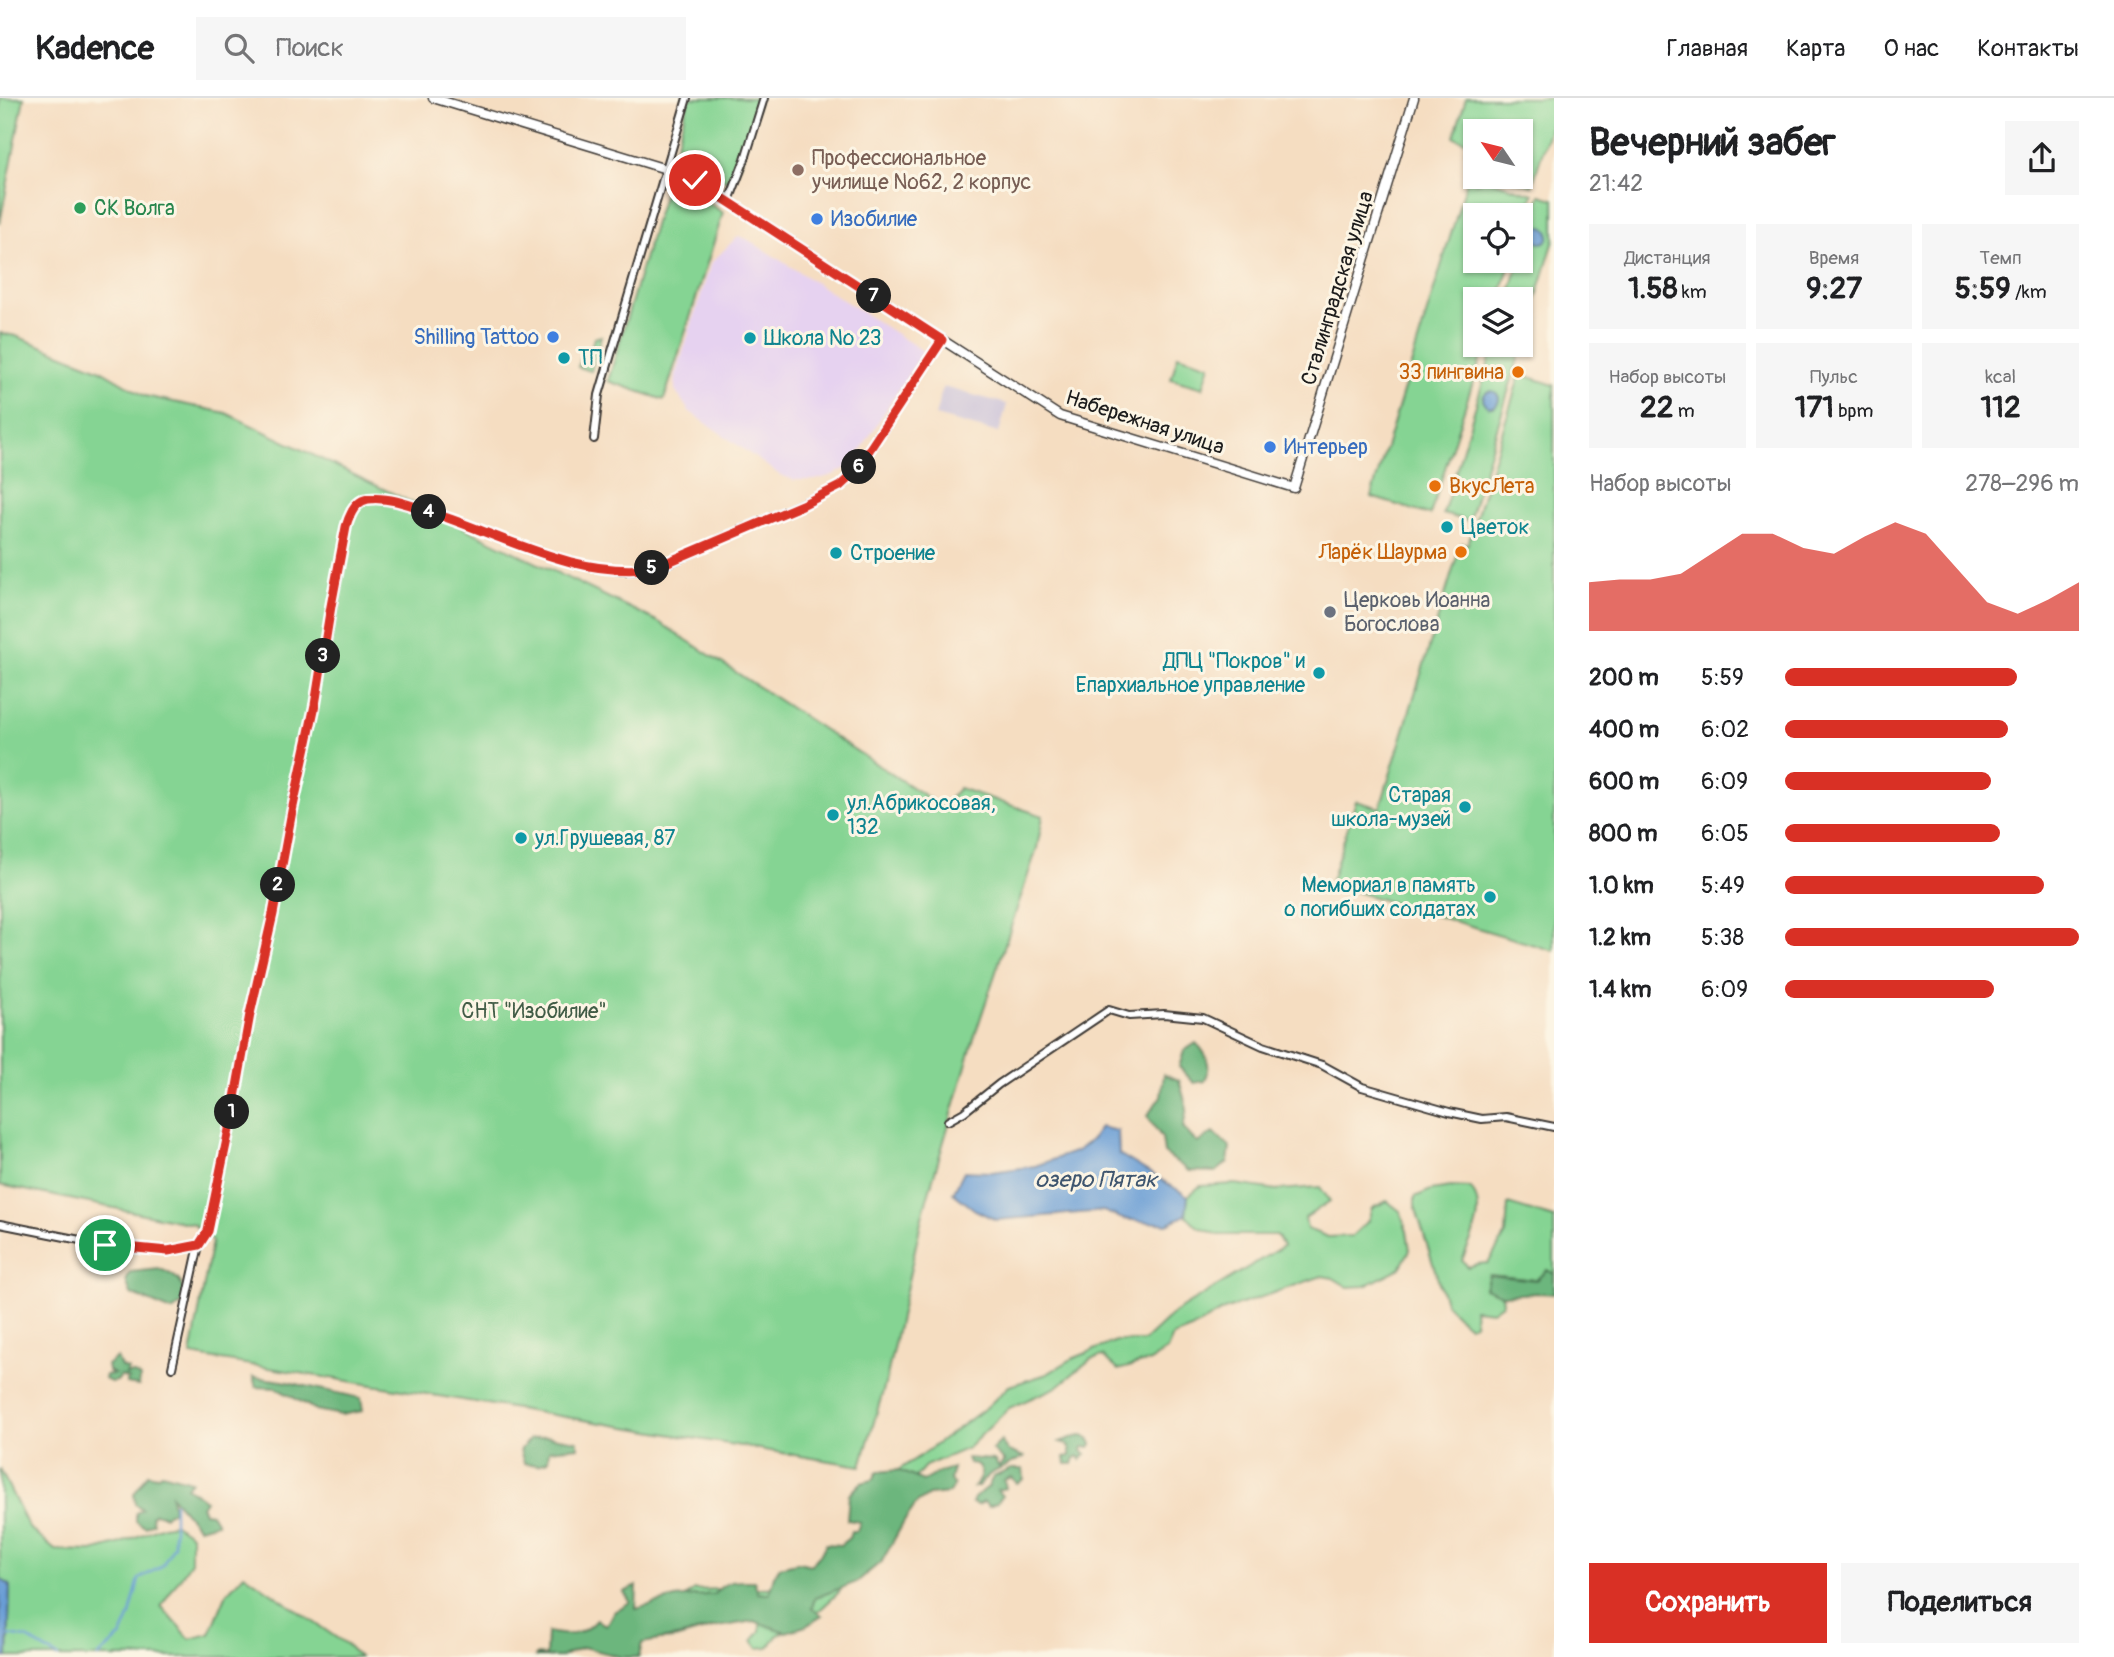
<!DOCTYPE html>
<html lang="ru">
<meta charset="utf-8">
<style>
body{margin:0;font-family:Pangolin,sans-serif;background:#f6f6f6;color:#202124;height:100vh;display:flex;flex-direction:column;font-size:26px;white-space:nowrap}
*{box-sizing:border-box;margin:0}
p{font-size:23px;color:#757577}
.icon{flex:none;width:38px;height:38px;fill:none;stroke:currentColor;stroke-width:2;stroke-linecap:round;stroke-linejoin:round}
.map{position:relative;flex:1;overflow:hidden}
.side{display:flex;flex-direction:column;background:#fff;width:560px}
.side>*{flex:none}
.needle{width:46px;rotate:305deg}
.fabs{position:absolute;left:1463px;top:21px;display:grid;gap:14px}
.fabs a{display:grid;place-items:center;width:70px;height:70px;border-radius:0px;background:#fff;box-shadow:0 2px 5px #0004;font-size:35px}
.pin{position:absolute;display:grid;place-items:center;width:60px;height:60px;color:#fff;margin:-30px;border:4px solid #fff;border-radius:50%;box-shadow:0 2px 7px #0007}
.km{position:absolute;width:35px;height:35px;margin:-18px;border-radius:50%;background:#222;color:#fff;font-size:19px;line-height:35px;text-align:center}
.round{display:grid;place-items:center;flex:none;width:74px;height:74px;border-radius:0px;background:#f6f6f6}
.head{display:flex;align-items:center;justify-content:space-between;height:119px;padding:0 35px}
h1{font-size:38px;font-weight:800;line-height:52px}
.stats{display:grid;grid-template-columns:repeat(3,1fr);gap:10px;height:119px;padding:7px 35px}
.stats div{display:grid;align-content:center;border-radius:0px;background:#f6f6f6;text-align:center}
.stats b{font-size:30px;font-weight:800}
.stats small{font-size:19px;font-weight:400}
.stats p{font-size:19px}
.chart{height:196px;padding:14px 35px}
.chart p{display:flex;justify-content:space-between}
.chart svg{width:100%;height:126px;margin-top:7px;fill:#d93025;opacity:.7}
.cta{display:flex;gap:14px;margin-top:auto;padding:14px 35px}
.cta a{flex:1;height:80px;border-radius:0px;background:#d93025;color:#fff;font-size:28px;font-weight:800;line-height:80px;text-align:center}
.cta a+a{background:#f6f6f6;color:#202124}
ul{padding:0 35px;list-style:none;font-size:23px}
li{display:grid;grid-template-columns:112px 84px 1fr;align-items:center;height:52px}
li i{height:18px;border-radius:9px;background:#d93025}
header{display:flex;align-items:center;gap:42px;box-sizing:border-box;height:98px;padding:0 35px;background:#fff;border-bottom:2px solid #e0e0e0}
header strong{font-size:33px}
nav{display:flex;gap:38px;margin-inline-start:auto;font-size:24px}
.search{width:490px;height:63px;background:#f6f6f6;display:flex;align-items:center;gap:18px;box-sizing:border-box;padding:0 24px;border-radius:0px;color:#757577;font-size:26px}
main{display:flex;flex:1;min-height:0}
.map>svg:first-child{display:block}
.built{fill:#e6d2f0}
.industrial{fill:#c8bfd8}
.green{fill:#85d493;stroke:#507858;stroke-width:2}
.forest{fill:#6cb67d;stroke:#44694c;stroke-width:2}
.water{fill:#699dd5;stroke:#425c78;stroke-width:2}
.lines{fill:none;stroke-linecap:round;stroke-linejoin:round}
.stream{stroke:#699dd5;stroke-width:2.5}
.minor-casing{stroke:#3d3935;stroke-width:10}
.tertiary-casing{stroke:#3d3935;stroke-width:11}
.minor{stroke:#fff;stroke-width:6}
.tertiary{stroke:#fff;stroke-width:8}
.route-casing{stroke:#fff;stroke-width:14}
.route{stroke:#d93025;stroke-width:9}
.education-dot{fill:#8d6e63;stroke:#fcf5e5;stroke-width:2.5}
.leisure-dot{fill:#2e9e5b;stroke:#fcf5e5;stroke-width:2.5}
.shop-dot{fill:#3f7fe0;stroke:#fcf5e5;stroke-width:2.5}
.culture-dot{fill:#0f9aa8;stroke:#fcf5e5;stroke-width:2.5}
.food-dot{fill:#e8710a;stroke:#fcf5e5;stroke-width:2.5}
.worship-dot{fill:#6b7280;stroke:#fcf5e5;stroke-width:2.5}
.labels{text-anchor:middle;stroke-width:6;stroke-linejoin:round;paint-order:stroke}
.education-label{font-size:21px;fill:#785e54;stroke:#fcf5e5;text-anchor:start}
.leisure-label{font-size:21px;fill:#27864d;stroke:#fcf5e5;text-anchor:start}
.shop-label{font-size:21px;fill:#366cbe;stroke:#fcf5e5;text-anchor:start}
.street-label{font-size:21px;fill:#1c1c1c;stroke:#fcf5e5}
.culture-label{font-size:21px;fill:#0d838f;stroke:#fcf5e5;text-anchor:start}
.food-label{font-size:21px;fill:#c56008;stroke:#fcf5e5;text-anchor:end}
.worship-label{font-size:21px;fill:#5b616d;stroke:#fcf5e5;text-anchor:start}
.park-label{font-size:21px;fill:#415c46;stroke:#fcf5e5}
.water-label{font-size:23px;font-style:italic;fill:#3f566f;stroke:#fcf5e5}
</style>
<header>
<strong>Kadence</strong>
<div class="search"><svg class="icon" aria-label="search" viewBox="0 0 24 24"><circle cx="10" cy="10" r="6"/><path d="M15 15l6 6"/></svg>Поиск</div>
<nav><a>Главная</a><a>Карта</a><a>О нас</a><a>Контакты</a></nav>
</header>
<main>
<div class="map">
<svg width="1554" height="1559" viewBox="0 0 1554 1559">
<rect width="100%" height="100%" fill="#fcf5e5"/>
<filter id="ink" filterUnits="userSpaceOnUse"><feTurbulence type="fractalNoise" baseFrequency=".0143" numOctaves="2"/><feDisplacementMap in="SourceGraphic" scale="14" xChannelSelector="R" yChannelSelector="G"/><feConvolveMatrix kernelMatrix="1 2 1 2 8 2 1 2 1" color-interpolation-filters="sRGB"/></filter>
<filter id="wash" filterUnits="userSpaceOnUse"><feTurbulence type="fractalNoise" baseFrequency=".00686" numOctaves="4" result="noise"/><feDisplacementMap in="SourceGraphic" scale="28" xChannelSelector="R" yChannelSelector="G"/><feGaussianBlur stdDeviation="1.57" result="paint"/><feColorMatrix in="noise" values="0 0 0 0 0 0 0 0 0 0 0 0 0 0 0 0 0 1.4 0 .05"/><feComposite in="paint" operator="in"/></filter>
<g filter="url(#wash)">
<rect width="100%" height="100%" fill="#f5ddc1"/>
<path class="built" d="M 738,138 L 747,141 L 923,253 L 857,358 L 846,370 L 833,377 L 815,382 L 794,382 L 780,377 L 689,313 L 675,292 L 676,276 L 711,165 Z"/>
<path class="industrial" d="M 943,289 L 1007,306 L 999,335 L 935,318 Z"/>
<path class="green" d="M 0,0 L 24,0 L 0,125 Z
M 689,0 L 760,0 L 737,76 L 727,83 L 677,66 L 674,56 Z
M 1466,0 L 1554,0 L 1554,17 L 1532,88 L 1500,79 L 1521,79 L 1521,33 L 1475,33 L 1475,57 L 1465,54 L 1468,44 L 1454,39 Z
M 1485,81 L 1533,96 L 1521,133 L 1521,117 L 1475,117 L 1475,163 L 1511,163 L 1499,201 L 1475,201 L 1475,247 L 1485,247 L 1430,417 L 1371,399 L 1467,83 L 1478,85 Z
M 667,84 L 686,89 L 723,115 L 664,302 L 608,283 Z
M 1540,97 L 1554,101 L 1554,142 L 1469,423 L 1443,416 L 1494,247 L 1521,247 L 1521,201 L 1508,201 Z
M 0,235 L 16,238 L 99,271 L 145,298 L 226,315 L 659,524 L 942,709 L 959,690 L 1043,718 L 1037,750 L 974,940 L 923,1115 L 886,1283 L 861,1368 L 191,1257 L 212,1143 L 193,1126 L 0,1087 Z
M 601,238 L 591,273 L 578,269 L 583,252 L 590,253 L 594,240 Z
M 1178,257 L 1210,267 L 1203,290 L 1171,281 Z
M 1520,276 L 1554,287 L 1554,853 L 1330,786 L 1356,703 L 1380,710 L 1461,445 L 1468,446 Z
M 1235,1086 L 1277,1092 L 1320,1089 L 1330,1103 L 1305,1120 L 1307,1131 L 1328,1139 L 1352,1138 L 1368,1123 L 1372,1110 L 1387,1103 L 1400,1113 L 1407,1133 L 1410,1152 L 1400,1170 L 1365,1188 L 1348,1189 L 1333,1180 L 1322,1178 L 1224,1212 L 1191,1231 L 1173,1238 L 1167,1252 L 1150,1263 L 1118,1272 L 1103,1258 L 1091,1261 L 1057,1289 L 1009,1310 L 968,1350 L 925,1368 L 899,1398 L 860,1468 L 838,1495 L 820,1512 L 777,1538 L 769,1549 L 758,1550 L 752,1543 L 760,1533 L 760,1522 L 726,1526 L 675,1541 L 600,1546 L 546,1559 L 663,1515 L 694,1492 L 827,1488 L 875,1401 L 898,1372 L 923,1356 L 987,1309 L 1009,1288 L 1047,1276 L 1072,1261 L 1116,1243 L 1144,1243 L 1175,1214 L 1283,1148 L 1277,1137 L 1219,1137 L 1198,1129 L 1186,1117 L 1188,1098 L 1200,1088 Z
M 1451,1089 L 1471,1090 C 1487,1113 1472,1139 1462,1162 L 1468,1169 L 1477,1166 L 1488,1165 L 1506,1136 L 1508,1106 L 1554,1120 L 1554,1176 L 1547,1172 L 1536,1182 L 1489,1177 L 1485,1190 L 1502,1197 L 1503,1205 L 1492,1213 L 1474,1211 L 1475,1224 L 1469,1228 L 1455,1216 L 1445,1204 L 1415,1108 L 1415,1099 L 1431,1092 Z
M 0,1371 L 29,1430 L 55,1452 L 92,1453 L 121,1445 L 163,1428 L 175,1426 L 191,1437 L 191,1464 L 161,1508 L 190,1541 L 210,1536 L 227,1495 L 244,1476 L 347,1547 L 359,1559 L 8,1559 L 10,1487 L 0,1481 Z"/>
<path class="forest" d="M 1196,945 C 1208,956 1212,968 1205,983 L 1194,985 L 1179,969 L 1184,953 Z
M 1164,976 L 1179,982 L 1187,1010 L 1183,1030 L 1197,1045 L 1213,1035 L 1230,1049 L 1228,1064 L 1216,1074 L 1189,1073 L 1164,1055 L 1162,1040 L 1147,1018 L 1161,998 Z
M 160,1171 C 178,1178 186,1185 183,1205 L 172,1213 L 131,1196 L 126,1183 L 130,1174 Z
M 1547,1172 L 1554,1176 L 1554,1196 L 1539,1195 L 1502,1197 L 1485,1190 L 1489,1177 L 1536,1182 Z
M 117,1260 L 121,1269 L 128,1271 L 126,1277 L 132,1275 L 140,1279 L 139,1288 L 126,1286 L 128,1281 L 121,1278 L 117,1283 L 111,1284 L 104,1281 L 105,1277 L 114,1276 L 108,1273 L 107,1267 Z
M 253,1279 L 283,1283 L 361,1300 L 363,1313 L 341,1317 L 316,1312 L 276,1290 L 256,1289 Z
M 546,1338 L 578,1343 L 578,1349 L 549,1352 L 548,1363 L 538,1367 L 524,1365 L 520,1352 L 530,1341 Z
M 1081,1338 L 1089,1340 L 1092,1346 L 1090,1349 L 1083,1349 L 1082,1353 L 1086,1356 L 1081,1362 L 1079,1358 L 1075,1360 L 1073,1366 L 1066,1366 L 1065,1359 L 1070,1358 L 1070,1352 L 1067,1346 L 1060,1344 L 1071,1340 Z
M 1001,1343 L 1008,1353 L 1024,1359 L 990,1376 L 978,1388 L 974,1389 C 981,1380 984,1375 976,1366 L 969,1365 L 967,1360 L 994,1362 L 999,1369 L 1004,1363 L 992,1352 Z
M 953,1370 L 950,1382 L 954,1387 L 949,1395 L 929,1397 L 917,1405 L 905,1422 L 882,1463 L 857,1484 L 815,1500 L 812,1510 L 822,1518 L 806,1528 L 786,1534 L 754,1523 L 712,1530 L 682,1538 L 642,1545 L 639,1559 L 621,1559 L 583,1549 L 561,1559 L 535,1559 L 536,1557 L 546,1558 L 547,1534 C 568,1538 581,1539 596,1522 L 606,1527 L 614,1514 L 630,1504 L 624,1494 L 637,1488 L 636,1511 L 675,1500 L 714,1496 C 727,1481 735,1483 754,1483 L 758,1495 L 769,1496 L 774,1478 L 780,1469 L 800,1464 L 811,1467 L 820,1457 L 826,1446 L 840,1447 L 849,1440 L 851,1433 L 857,1433 L 860,1424 L 847,1422 L 849,1397 L 861,1385 L 873,1382 L 877,1374 L 898,1372 L 923,1383 L 939,1374 Z
M 1011,1371 L 1023,1371 L 1024,1381 L 1017,1386 L 1011,1379 L 1004,1382 L 1006,1390 L 997,1392 L 1002,1398 L 997,1405 L 989,1408 L 984,1404 L 977,1407 L 972,1405 L 974,1400 L 988,1389 L 993,1379 Z
M 162,1375 L 191,1383 L 186,1389 L 205,1402 L 201,1408 L 204,1414 L 211,1415 L 217,1425 L 199,1430 L 171,1398 L 173,1412 L 165,1418 L 155,1415 L 151,1418 L 153,1425 L 145,1429 L 136,1423 L 136,1415 L 142,1411 L 135,1406 L 134,1396 L 148,1376 L 156,1378 Z"/>
<path class="water" d="M1533 137a8 8 0 1 1 16 0a8 8 0 1 1-16 0Z
M1483 301a8 8 0 1 1 16 0a8 8 0 1 1-16 0Z
M 1100,1029 L 1118,1033 L 1119,1056 L 1188,1098 L 1186,1117 L 1167,1126 L 1123,1121 L 1103,1113 L 996,1122 L 975,1112 L 953,1095 L 964,1073 L 992,1074 L 1035,1068 L 1077,1053 L 1092,1041 Z
M 0,1481 L 10,1487 L 8,1559 L 0,1559 Z"/>
<g class="lines">
<path class="stream" d="M 9,1537 L 26,1540 L 58,1559
M 98,1559 L 121,1538 L 130,1517 L 139,1481 L 162,1468 L 174,1447 L 174,1405"/>
</g>
</g>
<g filter="url(#ink)">
<g class="lines">
<defs>
<path id="minor" d="M 729,103 L 745,61 L 764,0
M 594,341 L 599,297 L 687,0
M 948,1023 L 964,1014 L 999,986 L 1109,912 L 1129,918 L 1164,916 L 1203,920 L 1263,948 L 1322,967 L 1362,989 L 1449,1014 L 1482,1021 L 1506,1019 L 1554,1029
M 0,1126 L 105,1147 L 168,1153 L 199,1147
M 172,1270 L 199,1147 L 208,1133 L 231,1022 L 250,916 L 273,816 L 291,713 L 315,607 L 346,429 C 349,420 353,407 362,403 C 389,390 519,450 555,459 C 579,466 609,474 634,473 C 665,471 695,453 723,440 C 762,423 802,407 840,388 L 854,375 L 942,242"/>
<path id="tertiary" d="M 433,0 L 666,71 L 695,82 L 1060,318 L 1294,390 L 1414,0"/>
</defs>
<use href="#minor" class="minor-casing"/>
<use href="#tertiary" class="tertiary-casing"/>
<use href="#minor" class="minor"/>
<use href="#tertiary" class="tertiary"/>
</g>
</g>
<g class="lines" filter="url(#ink)">
<defs>
<path id="route" d="M 105,1147 L 168,1153 L 199,1147 L 208,1133 L 231,1022 L 250,916 L 273,816 L 292,713 L 315,607 L 331,508 L 346,429 C 349,418 355,403 368,401 C 390,398 415,409 436,416 C 506,439 579,481 654,470 L 802,407 L 840,388 L 854,375 L 942,242 L 695,82"/>
</defs>
<use href="#route" class="route-casing"/>
<use href="#route" class="route"/>
</g>
<circle class="education-dot" cx="798" cy="72" r="7"/>
<circle class="leisure-dot" cx="80" cy="110" r="7"/>
<g class="shop-dot">
<circle cx="817" cy="121" r="7"/>
<circle cx="553" cy="239" r="7"/>
<circle cx="1270" cy="349" r="7"/>
</g>
<g class="culture-dot">
<circle cx="750" cy="240" r="7"/>
<circle cx="564" cy="260" r="7"/>
<circle cx="1447" cy="429" r="7"/>
<circle cx="836" cy="455" r="7"/>
<circle cx="1319" cy="575" r="7"/>
<circle cx="1465" cy="709" r="7"/>
<circle cx="833" cy="717" r="7"/>
<circle cx="521" cy="740" r="7"/>
<circle cx="1490" cy="799" r="7"/>
</g>
<g class="food-dot">
<circle cx="1518" cy="274" r="7"/>
<circle cx="1435" cy="388" r="7"/>
<circle cx="1461" cy="454" r="7"/>
</g>
<circle class="worship-dot" cx="1330" cy="514" r="7"/>
<g class="labels">
<g class="education-label">
<text x="812" y="67">Профессиональное<tspan x="812" dy="24">училище №62, 2 корпус</tspan></text>
</g>
<g class="leisure-label">
<text x="94" y="117">СК Волга</text>
</g>
<g class="shop-label">
<text x="831" y="128">Изобилие</text>
<text x="539" y="246" text-anchor="end">Shilling Tattoo</text>
<text x="1284" y="356">Интерьер</text>
</g>
<g class="street-label">
<text transform="translate(1337 190) rotate(-73)" y="7">Сталинградская улица</text>
<text transform="translate(1145 324) rotate(18)" y="7">Набережная улица</text>
</g>
<g class="culture-label">
<text x="764" y="247">Школа № 23</text>
<text x="578" y="267">ТП</text>
<text x="1461" y="436">Цветок</text>
<text x="850" y="462">Строение</text>
<text x="1305" y="570" text-anchor="end">ДПЦ "Покров" и<tspan x="1305" dy="24">Епархиальное управление</tspan></text>
<text x="1451" y="704" text-anchor="end">Старая<tspan x="1451" dy="24">школа-музей</tspan></text>
<text x="847" y="712">ул.Абрикосовая,<tspan x="847" dy="24">132</tspan></text>
<text x="535" y="747">ул.Грушевая, 87</text>
<text x="1476" y="794" text-anchor="end">Мемориал в память<tspan x="1476" dy="24">о погибших солдатах</tspan></text>
</g>
<g class="food-label">
<text x="1504" y="281">33 пингвина</text>
<text x="1449" y="395" text-anchor="start">ВкусЛета</text>
<text x="1447" y="461">Ларёк Шаурма</text>
</g>
<g class="worship-label">
<text x="1344" y="509">Церковь Иоанна<tspan x="1344" dy="24">Богослова</tspan></text>
</g>
<g class="park-label">
<text x="534" y="920">СНТ "Изобилие"</text>
</g>
<g class="water-label">
<text x="1096" y="1089">озеро Пятак</text>
</g>
</g>
</svg>
<div class="fabs">
<a><svg class="needle" viewBox="-14 -14 28 28"><path d="M0-13l5 13h-10z" fill="#e53935"/><path d="M0 13l5-13h-10z" fill="#757577"/></svg></a>
<a><svg class="icon" aria-label="locate" viewBox="0 0 24 24"><circle cx="12" cy="12" r="6"/><path d="M12 2v4M12 18v4M2 12h4M18 12h4"/></svg></a>
<a><svg class="icon" aria-label="layers" viewBox="0 0 24 24"><path d="M12 4l9 5-9 5-9-5zM3 14l9 5 9-5"/></svg></a>
</div>
<div class="pin" style="left:105px;top:1147px;background:#1e9e55"><svg class="icon" aria-label="arrive" viewBox="0 0 24 24"><path d="M6 21V4h12l-3 4 3 4H6"/></svg></div>
<div class="pin" style="left:695px;top:82px;background:#d93025"><svg class="icon" aria-label="check" viewBox="0 0 24 24"><path d="M5 12l5 5 9-10"/></svg></div>
<b class="km" style="left:232px;top:1014px">1</b>
<b class="km" style="left:278px;top:787px">2</b>
<b class="km" style="left:323px;top:558px">3</b>
<b class="km" style="left:429px;top:414px">4</b>
<b class="km" style="left:652px;top:470px">5</b>
<b class="km" style="left:859px;top:369px">6</b>
<b class="km" style="left:874px;top:198px">7</b>
</div>
<section class="side">
<div class="head"><div><h1>Вечерний забег</h1><p>21:42</p></div><a class="round"><svg class="icon" aria-label="share" viewBox="0 0 24 24"><path d="M12 15V3M7 8l5-5 5 5M5 13v7h14v-7"/></svg></a></div>
<div class="stats">
<div><p>Дистанция</p><b>1.58<small> km</small></b></div>
<div><p>Время</p><b>9:27</b></div>
<div><p>Темп</p><b>5:59<small> /km</small></b></div>
</div>
<div class="stats">
<div><p>Набор высоты</p><b>22<small> m</small></b></div>
<div><p>Пульс</p><b>171<small> bpm</small></b></div>
<div><p>kcal</p><b>112</b></div>
</div>
<div class="chart"><p><span>Набор высоты</span>278–296 m</p>
<svg viewBox="0 0 160 44" preserveAspectRatio="none"><path d="M0 44V27L10 26L20 26L30 24L40 17L50 10L60 10L70 15L80 17L90 11L100 6L110 10L120 22L130 34L140 38L150 33L160 27V44z"/></svg>
</div>
<ul>
<li><b>200 m</b>5:59<i style="width:79%"></i></li>
<li><b>400 m</b>6:02<i style="width:76%"></i></li>
<li><b>600 m</b>6:09<i style="width:70%"></i></li>
<li><b>800 m</b>6:05<i style="width:73%"></i></li>
<li><b>1.0 km</b>5:49<i style="width:88%"></i></li>
<li><b>1.2 km</b>5:38<i style="width:100%"></i></li>
<li><b>1.4 km</b>6:09<i style="width:71%"></i></li>
</ul>
<div class="cta"><a>Сохранить</a><a>Поделиться</a></div>
</section>
</main>
